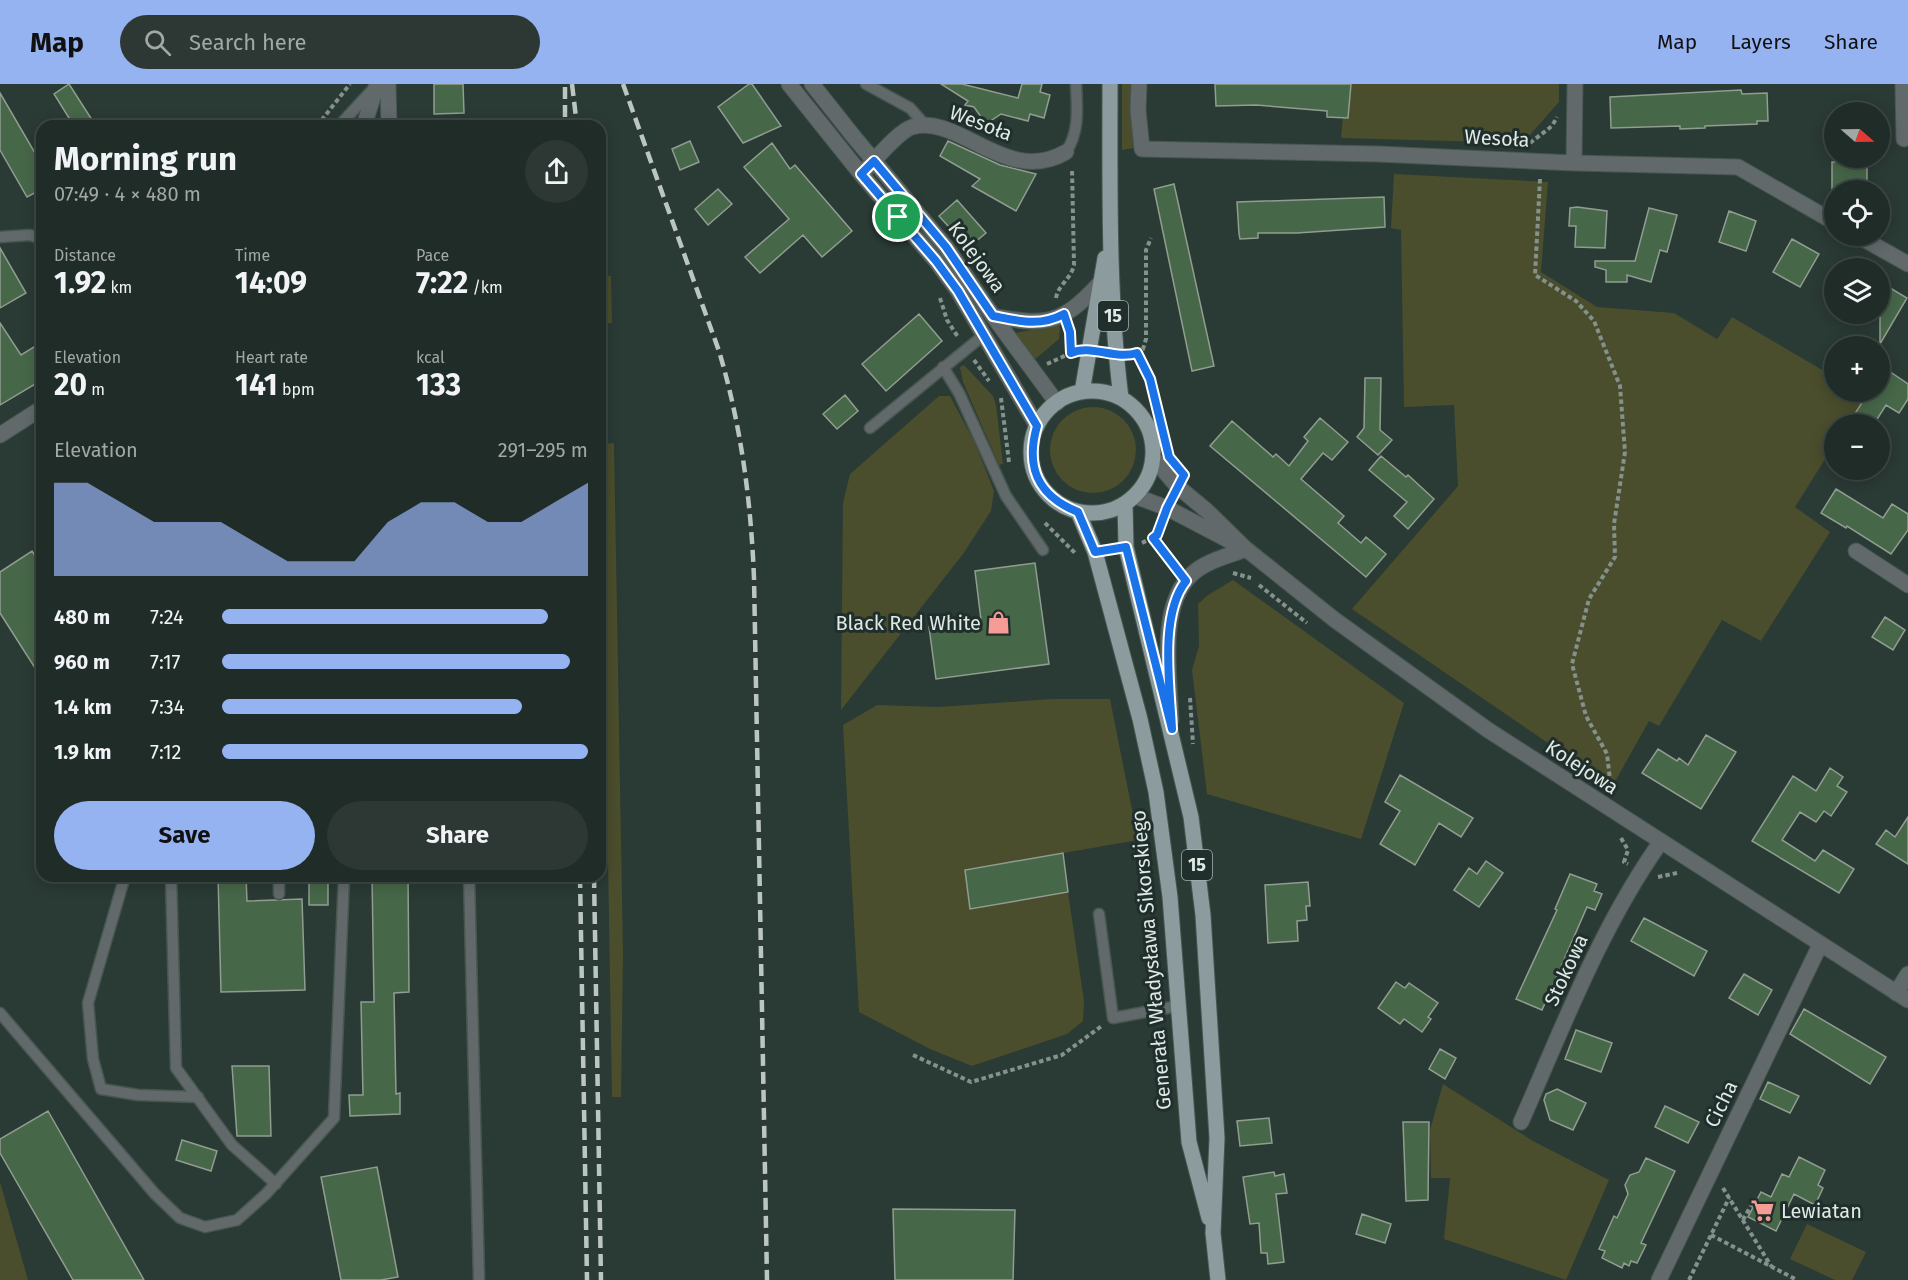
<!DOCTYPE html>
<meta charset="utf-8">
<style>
body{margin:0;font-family:"Fira Sans",sans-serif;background:#2d3834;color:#f1f3f6;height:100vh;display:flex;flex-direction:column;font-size:22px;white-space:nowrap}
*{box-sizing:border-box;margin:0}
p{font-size:20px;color:#a2a7a8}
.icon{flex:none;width:33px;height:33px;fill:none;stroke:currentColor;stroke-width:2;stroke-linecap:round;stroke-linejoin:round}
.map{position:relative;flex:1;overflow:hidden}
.side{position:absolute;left:36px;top:36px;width:570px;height:762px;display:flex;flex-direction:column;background:#202c28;border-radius:18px;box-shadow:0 3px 15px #0003,0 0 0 2px #3d4845}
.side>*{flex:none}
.needle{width:39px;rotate:110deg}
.fabs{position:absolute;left:1824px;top:18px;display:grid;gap:12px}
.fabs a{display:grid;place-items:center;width:66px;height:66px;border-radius:50%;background:#202c28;box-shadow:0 3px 15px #0003,0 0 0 2px #3d4845;font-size:30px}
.pin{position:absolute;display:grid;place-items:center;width:51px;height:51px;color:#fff;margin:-26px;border:3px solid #fff;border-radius:50%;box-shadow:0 2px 6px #0007}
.round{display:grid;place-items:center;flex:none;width:63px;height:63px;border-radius:32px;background:#2d3834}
.summary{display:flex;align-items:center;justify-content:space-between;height:102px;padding:0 18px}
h1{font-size:33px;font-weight:700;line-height:45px}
.metrics{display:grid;grid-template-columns:repeat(3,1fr);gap:9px;height:102px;padding:6px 18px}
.metrics div{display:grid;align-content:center}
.metrics b{font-size:30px;font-weight:700}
.metrics small{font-size:16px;font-weight:400}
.metrics p{font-size:16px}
.chart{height:168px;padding:12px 18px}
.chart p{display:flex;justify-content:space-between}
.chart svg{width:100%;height:108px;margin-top:6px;fill:#95b2f1;opacity:.7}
.button{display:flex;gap:12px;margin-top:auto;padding:12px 18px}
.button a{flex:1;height:69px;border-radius:36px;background:#95b2f1;color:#111;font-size:24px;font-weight:700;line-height:69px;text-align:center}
.button a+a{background:#2d3834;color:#f1f3f6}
ul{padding:0 18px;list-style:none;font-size:20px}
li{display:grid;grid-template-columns:96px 72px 1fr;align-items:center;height:45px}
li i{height:15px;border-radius:8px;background:#95b2f1}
header{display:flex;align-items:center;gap:36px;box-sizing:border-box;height:84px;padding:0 30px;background:#95b2f1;color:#111}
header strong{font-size:28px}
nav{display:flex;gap:33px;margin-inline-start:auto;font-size:21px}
.search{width:420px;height:54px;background:#2d3834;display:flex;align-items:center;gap:15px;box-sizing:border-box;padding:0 21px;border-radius:33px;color:#a2a7a8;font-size:22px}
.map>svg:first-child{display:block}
.green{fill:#4a4e2d}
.building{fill:#476749;stroke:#919d91;stroke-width:1.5}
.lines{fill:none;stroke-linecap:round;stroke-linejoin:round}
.service-casing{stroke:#475651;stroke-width:13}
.minor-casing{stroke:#475651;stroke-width:17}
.tertiary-casing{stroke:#475651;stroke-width:17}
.primary-casing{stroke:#475651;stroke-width:17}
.path{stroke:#84918d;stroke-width:4;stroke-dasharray:4.5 3;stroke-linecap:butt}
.service{stroke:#62696a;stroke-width:10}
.minor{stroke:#62696a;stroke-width:15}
.tertiary{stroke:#62696a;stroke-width:15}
.primary{stroke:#8c9c9e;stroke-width:15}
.rail{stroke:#bbc6c3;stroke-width:4.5;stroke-dasharray:12 6;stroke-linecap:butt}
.route-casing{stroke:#fff;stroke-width:12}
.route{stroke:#1a73e8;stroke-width:8}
.labels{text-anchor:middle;stroke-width:6;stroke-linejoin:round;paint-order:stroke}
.shield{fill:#202f2b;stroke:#a6b1ae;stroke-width:1.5}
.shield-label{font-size:18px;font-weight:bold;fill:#dfe9e6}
.street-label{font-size:20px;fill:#dfe9e6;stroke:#202f2b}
.poi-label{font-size:20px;fill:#dfe9e6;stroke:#202f2b;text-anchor:end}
</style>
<header>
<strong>Map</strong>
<div class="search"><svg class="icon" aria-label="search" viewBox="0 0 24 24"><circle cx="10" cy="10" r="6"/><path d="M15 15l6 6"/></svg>Search here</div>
<nav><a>Map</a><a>Layers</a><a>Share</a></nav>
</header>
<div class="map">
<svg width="1908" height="1196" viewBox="0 0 1908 1196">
<rect width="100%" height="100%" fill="#2a3a35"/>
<path class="green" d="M 1122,0 L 1132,0 L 1133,64 L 1122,66 Z
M 1346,0 L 1559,0 L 1559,18 L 1523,59 L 1341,54 Z
M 1394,90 L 1548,98 L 1541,188 L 1597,223 L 1674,229 L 1717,255 L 1732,233 L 1834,293 L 1834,308 L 1859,308 L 1866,312 L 1848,340 L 1834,340 L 1834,361 L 1795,423 L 1830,448 L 1761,557 L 1722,536 L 1659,642 L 1649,637 L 1612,703 L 1352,525 L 1458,402 L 1454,321 L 1404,323 L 1401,146 L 1391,144 Z
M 600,192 L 611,192 L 612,239 L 600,239 Z
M 1060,241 L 1059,255 L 1033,277 L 1015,249 Z
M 964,281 L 993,312 L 996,321 L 1003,380 L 999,381 L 963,298 L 960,283 Z
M 939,312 L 950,312 L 975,359 L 994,407 L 991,427 L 963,470 L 841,626 L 843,419 L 850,390 Z
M1050 366a43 43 0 1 1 86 0a43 43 0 1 1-86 0Z
M 614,359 L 623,870 L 621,1013 L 612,1013 L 601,360 Z
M 1233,496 L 1404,619 L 1361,755 L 1207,710 L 1192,586 L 1199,562 L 1198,520 L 1208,511 Z
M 1052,615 L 1110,615 L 1138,756 L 965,786 L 970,825 L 1068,808 L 1084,917 L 1083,937 L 1067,950 L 972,982 L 930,965 L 859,928 L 843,641 L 877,621 L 938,623 Z
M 1443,1000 L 1533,1057 L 1609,1096 L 1566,1196 L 1444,1155 L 1450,1094 L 1431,1094 L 1430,1046 Z
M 0,1098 L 28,1196 L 0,1196 Z
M 1807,1140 L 1866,1168 L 1852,1196 L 1835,1196 L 1790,1175 Z"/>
<path class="building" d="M 69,0 L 96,42 L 74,42 L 54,10 Z
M 434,0 L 463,0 L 464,29 L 434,30 Z
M 749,0 L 752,0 L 781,42 L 743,59 L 718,23 Z
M 941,0 L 962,0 L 1018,14 L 1022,0 L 1042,0 L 1040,8 L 1050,11 L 1044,34 L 1030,30 L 1028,37 L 1001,30 L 986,40 L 974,23 L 965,21 L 968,17 Z
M 1215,0 L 1351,0 L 1348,34 L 1327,33 L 1327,27 L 1256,21 L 1216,22 Z
M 1741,6 L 1742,10 L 1767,9 L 1768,37 L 1757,37 L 1757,40 L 1705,42 L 1705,44 L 1680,45 L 1680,42 L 1611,44 L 1610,13 Z
M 0,9 L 42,81 L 42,105 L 27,113 L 0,66 Z
M 690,57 L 699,78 L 680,86 L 672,65 Z
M 948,57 L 1000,81 L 1036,90 L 1016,127 L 972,102 L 980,95 L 940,72 Z
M 772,59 L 790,85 L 795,81 L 852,147 L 822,173 L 803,151 L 760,189 L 745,173 L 789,135 L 744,83 Z
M 1867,77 L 1867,105 L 1832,106 L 1832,78 Z
M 1174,100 L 1214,282 L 1192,287 L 1154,105 Z
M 718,105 L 732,120 L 708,141 L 695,125 Z
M 1384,113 L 1385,143 L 1297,149 L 1258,149 L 1258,154 L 1240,155 L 1239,150 L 1237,118 Z
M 957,116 L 986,149 L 968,164 L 939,132 Z
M 1577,123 L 1607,127 L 1605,164 L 1575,163 L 1576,142 L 1569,142 L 1570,124 Z
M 1649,124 L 1677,131 L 1667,168 L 1660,166 L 1651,198 L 1627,191 L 1627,198 L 1606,198 L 1606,186 L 1595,183 L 1595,177 L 1635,177 Z
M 1729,127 L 1756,137 L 1746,167 L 1719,158 Z
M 1792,155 L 1819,170 L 1800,203 L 1773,188 Z
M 0,164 L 26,209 L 0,224 Z
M 1880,198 L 1907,214 L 1880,260 Z
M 919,230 L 942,257 L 886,307 L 862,280 Z
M 0,239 L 21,271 L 42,258 L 42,296 L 0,321 Z
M 1880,281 L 1908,300 L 1908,315 L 1899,329 L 1886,321 L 1874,340 L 1869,340 L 1854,331 L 1869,308 L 1880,308 Z
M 1365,294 L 1381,294 L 1380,346 L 1392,356 L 1378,371 L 1357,353 L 1364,344 Z
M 845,311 L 858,327 L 837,345 L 823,330 Z
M 1320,334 L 1348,358 L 1332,376 L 1323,369 L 1301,395 L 1344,432 L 1338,439 L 1361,459 L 1366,453 L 1386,470 L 1366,493 L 1210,362 L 1232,337 L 1273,373 L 1276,370 L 1289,382 L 1308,357 L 1304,353 Z
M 1381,372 L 1406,393 L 1408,391 L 1434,415 L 1408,445 L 1394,432 L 1407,418 L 1369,386 Z
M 1836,405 L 1883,434 L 1892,420 L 1908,430 L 1908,446 L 1891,470 L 1847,442 L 1846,444 L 1821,429 Z
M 32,467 L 42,483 L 42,595 L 0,529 L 0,488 Z
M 1035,479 L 1049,580 L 936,595 L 929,543 L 981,536 L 975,487 Z
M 1885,533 L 1905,546 L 1893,566 L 1872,553 Z
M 1706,651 L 1736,668 L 1701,725 L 1642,689 L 1658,665 L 1677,677 L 1679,674 L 1688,681 Z
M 1830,684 L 1843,693 L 1837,702 L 1847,708 L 1831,732 L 1824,727 L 1816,738 L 1800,728 L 1782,756 L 1815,777 L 1823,766 L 1854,785 L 1839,809 L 1752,757 L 1793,692 L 1816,707 Z
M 1400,691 L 1473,734 L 1461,753 L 1439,739 L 1415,781 L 1380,760 L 1400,727 L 1385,718 Z
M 1908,733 L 1908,780 L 1876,760 L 1886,746 L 1895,753 Z
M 1063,769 L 1068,808 L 970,825 L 965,786 Z
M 1486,777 L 1503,789 L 1479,823 L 1454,806 L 1469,784 L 1477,790 Z
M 1570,790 L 1597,800 L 1594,807 L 1602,810 L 1595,826 L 1587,823 L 1542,926 L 1516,915 L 1557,826 L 1555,825 Z
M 218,792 L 246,792 L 247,817 L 302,815 L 305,906 L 221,908 Z
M 309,792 L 328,792 L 328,821 L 309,821 Z
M 372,792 L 408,792 L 409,908 L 394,909 L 396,1010 L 400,1009 L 400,1030 L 350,1032 L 349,1011 L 363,1011 L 361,918 L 374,918 Z
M 1308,798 L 1310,822 L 1306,822 L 1307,836 L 1297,837 L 1298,857 L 1268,859 L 1265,801 Z
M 1644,834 L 1707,867 L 1694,892 L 1631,857 Z
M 1744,890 L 1772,906 L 1758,931 L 1729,914 Z
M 1396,898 L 1405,904 L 1409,899 L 1438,919 L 1428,933 L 1431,935 L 1422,948 L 1404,935 L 1400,940 L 1378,924 Z
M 1804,925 L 1886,973 L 1870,1000 L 1790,950 Z
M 1576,946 L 1612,959 L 1601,988 L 1565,975 Z
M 1440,965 L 1456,974 L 1445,995 L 1429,985 Z
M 232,982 L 269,982 L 271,1052 L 237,1052 Z
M 1768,998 L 1799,1012 L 1790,1029 L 1760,1015 Z
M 1557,1005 L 1586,1019 L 1573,1046 L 1550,1036 L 1544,1016 L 1546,1010 Z
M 1665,1022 L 1699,1038 L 1688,1059 L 1655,1043 Z
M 48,1027 L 144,1196 L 73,1196 L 0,1069 L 0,1055 Z
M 1269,1034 L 1272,1059 L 1240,1062 L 1237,1037 Z
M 1403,1038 L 1429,1038 L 1428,1116 L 1406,1117 Z
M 182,1056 L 217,1067 L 211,1087 L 176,1076 Z
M 1799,1073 L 1825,1086 L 1818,1101 L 1823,1104 L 1815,1121 L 1794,1110 L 1776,1147 L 1748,1133 L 1761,1108 L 1771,1113 L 1782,1090 L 1789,1093 Z
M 1646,1074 L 1675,1087 L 1641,1159 L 1646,1161 L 1637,1179 L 1631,1177 L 1629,1182 L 1624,1179 L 1622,1184 L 1602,1174 L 1605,1167 L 1599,1165 L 1614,1132 L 1617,1134 L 1628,1110 L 1625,1101 L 1630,1091 L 1639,1088 Z
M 377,1083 L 398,1193 L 381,1196 L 341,1196 L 321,1093 Z
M 1274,1088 L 1275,1092 L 1284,1090 L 1287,1109 L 1276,1110 L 1284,1178 L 1268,1180 L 1267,1169 L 1261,1169 L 1259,1139 L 1250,1140 L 1243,1093 Z
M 893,1125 L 1015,1126 L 1013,1196 L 895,1196 Z
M 1362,1130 L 1391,1140 L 1385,1159 L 1356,1150 Z"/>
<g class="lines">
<defs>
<path id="service" d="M 866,0 L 910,24 L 926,42
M 339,42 L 374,4
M 1066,68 C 1080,47 1077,24 1076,0
M 0,153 L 30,151 L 42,155
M 943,283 L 959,309 L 1006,412 L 1043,466
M 870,344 L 985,250
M 125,792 L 88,919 L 93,975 L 101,1005 L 138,1011 L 198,1013
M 171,792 L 176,984 L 232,1061 L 276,1100
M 279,792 L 279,810
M 469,792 L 479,1196
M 1099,830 L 1113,934 L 1178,922
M 0,929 L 155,1110 L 180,1134 L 205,1143 L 237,1136 L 266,1110 L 334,1034 L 344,792"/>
<path id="minor" d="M 388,0 L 389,42
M 1139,0 L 1138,26 L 1142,65 L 1378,70 L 1574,79 L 1738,83 L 1834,138
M 1903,0 L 1904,55
M 364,42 L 377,0
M 1574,79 L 1575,0
M 861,90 C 873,79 897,48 912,43 C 959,29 1007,103 1066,68
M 1858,152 L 1908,180
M 0,351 L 42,324
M 1856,467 L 1908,501
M 1896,909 L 1908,890
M 1521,1038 C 1563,943 1600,844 1660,759
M 1659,1196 L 1820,861"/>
<path id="tertiary" d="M 789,0 L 861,90 L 936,177 L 958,207 L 1037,342
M 812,0 L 854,53 L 946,163 L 993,232 L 1057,319
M 993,232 C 1046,242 1061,241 1099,200
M 1153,374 L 1177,402 L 1206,426 L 1246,465 L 1335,536 L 1488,646 L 1908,916
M 1135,412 L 1167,424 L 1232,458
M 1171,636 C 1170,594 1157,522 1192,490 C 1206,477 1228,472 1246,465"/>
<path id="primary" d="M 1110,0 C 1110,105 1108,210 1121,314
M1031 368a61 61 0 1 1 122 0a61 61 0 1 1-122 0Z
M 1082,308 L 1105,174
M 1125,420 L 1126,463 L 1191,733 L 1203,831 L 1217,1054 L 1213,1149 L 1218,1196
M 1078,428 L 1095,468 L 1140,635 L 1156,708 L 1170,813 L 1189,1058 L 1209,1134"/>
</defs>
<use href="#service" class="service-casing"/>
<use href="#minor" class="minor-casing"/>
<use href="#tertiary" class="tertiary-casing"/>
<use href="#primary" class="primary-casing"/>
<path class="path" d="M 317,42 L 350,0
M 1530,59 L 1552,42 L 1557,33
M 1540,95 L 1535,191 L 1576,217 L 1594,237 L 1620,302 L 1625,368 L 1614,440 L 1615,473 L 1589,515 L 1572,580 L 1586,632 L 1607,670 L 1611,704
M 600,97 L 603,97 L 605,140
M 940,214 L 947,236 L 958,253
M 1056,214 C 1058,201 1071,195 1074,181 L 1072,84
M 1070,246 L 1071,262
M 1136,269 L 1143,265 L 1146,255 L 1146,166 L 1151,154
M 1137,269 L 1150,295 L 1168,365
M 974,276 L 989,297
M 1047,280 L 1073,268
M 1001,314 L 1009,378
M 1045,439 L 1076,470
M 1153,454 L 1175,485
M 1142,459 L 1157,451 L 1161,440
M 1233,489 L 1251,494
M 1259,501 L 1307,539
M 1190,614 L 1193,660
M 1621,754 L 1628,766 L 1624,778 L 1628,780
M 1658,793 L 1677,789
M 913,971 L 971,998 L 1062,971 L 1103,941
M 1723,1104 L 1771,1182
M 1743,1136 L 1753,1118
M 1711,1151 L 1797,1196
M 1689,1196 L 1729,1114"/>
<use href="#service" class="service"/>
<use href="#minor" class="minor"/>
<use href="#tertiary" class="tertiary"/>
<use href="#primary" class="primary"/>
<path class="rail" d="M 572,0 L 577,42
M 623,0 L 719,267 C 741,341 751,417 754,494 L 767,1196
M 565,3 L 565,42
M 580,792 L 587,1196
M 594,792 L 601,1196"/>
</g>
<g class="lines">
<defs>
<path id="route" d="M 874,77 L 946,163 L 993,232 C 1019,237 1040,243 1064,230 L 1070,248 L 1071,269 C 1091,260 1115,276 1137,269 L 1150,295 L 1169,373 L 1184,391 L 1167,424 L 1157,451 L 1153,454 L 1186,497 C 1159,531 1170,602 1172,645 L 1126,463 L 1095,468 L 1078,428 C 1038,412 1025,384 1037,342 L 958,207 L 936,177 L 861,90 Z"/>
</defs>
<use href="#route" class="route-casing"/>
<use href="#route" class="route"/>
</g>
<defs>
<symbol id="shop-bare" viewBox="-9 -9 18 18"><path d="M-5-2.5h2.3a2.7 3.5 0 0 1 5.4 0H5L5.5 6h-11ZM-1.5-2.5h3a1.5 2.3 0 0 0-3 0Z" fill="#f59c96" stroke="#202f2b" stroke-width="2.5" paint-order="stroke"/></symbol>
<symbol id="supermarket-bare" viewBox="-9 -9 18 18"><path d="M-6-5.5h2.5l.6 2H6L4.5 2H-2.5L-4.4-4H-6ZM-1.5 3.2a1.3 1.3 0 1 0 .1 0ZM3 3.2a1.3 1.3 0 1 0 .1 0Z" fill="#f59c96" stroke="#202f2b" stroke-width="2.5" paint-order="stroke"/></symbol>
</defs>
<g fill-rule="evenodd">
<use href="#shop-bare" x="982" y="522" width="33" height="33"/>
<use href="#supermarket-bare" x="1746" y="1110" width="33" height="33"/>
</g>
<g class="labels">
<g class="shield">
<rect x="1098" y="217" width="30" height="30" rx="4.5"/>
<rect x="1182" y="766" width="30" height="30" rx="4.5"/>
</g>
<g class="shield-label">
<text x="1113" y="238">15</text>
<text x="1197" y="787">15</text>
</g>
<g class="street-label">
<text transform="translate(981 39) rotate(21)" y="7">Wesoła</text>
<text transform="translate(1497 54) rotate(3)" y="7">Wesoła</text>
<text transform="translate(977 173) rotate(54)" y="7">Kolejowa</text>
<text transform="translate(1582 683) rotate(33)" y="7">Kolejowa</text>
<text transform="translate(1151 876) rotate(-95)" y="7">Generała Władysława Sikorskiego</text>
<text transform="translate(1566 886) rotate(-65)" y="7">Stokowa</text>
<text transform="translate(1721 1020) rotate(-64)" y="7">Cicha</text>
</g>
<g class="poi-label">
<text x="981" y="546">Black Red White</text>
<text x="1781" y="1134" text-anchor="start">Lewiatan</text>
</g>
</g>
</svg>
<div class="fabs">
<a><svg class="needle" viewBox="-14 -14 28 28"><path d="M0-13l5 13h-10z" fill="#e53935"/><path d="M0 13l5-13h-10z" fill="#a2a7a8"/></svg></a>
<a><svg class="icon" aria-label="locate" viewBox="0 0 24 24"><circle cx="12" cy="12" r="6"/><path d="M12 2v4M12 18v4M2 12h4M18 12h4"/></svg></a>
<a><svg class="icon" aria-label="layers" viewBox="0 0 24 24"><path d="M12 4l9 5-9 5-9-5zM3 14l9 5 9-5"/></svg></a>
<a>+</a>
<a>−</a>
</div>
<div class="pin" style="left:898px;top:133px;background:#1e9e55"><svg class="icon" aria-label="arrive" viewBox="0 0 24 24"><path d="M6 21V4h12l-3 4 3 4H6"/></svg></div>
<section class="side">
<div class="summary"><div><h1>Morning run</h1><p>07:49 · 4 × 480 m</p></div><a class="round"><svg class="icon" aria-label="share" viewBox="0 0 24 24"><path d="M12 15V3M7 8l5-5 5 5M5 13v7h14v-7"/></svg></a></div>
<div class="metrics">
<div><p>Distance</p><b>1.92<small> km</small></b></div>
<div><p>Time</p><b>14:09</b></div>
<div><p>Pace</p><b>7:22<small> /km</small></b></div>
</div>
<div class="metrics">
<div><p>Elevation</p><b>20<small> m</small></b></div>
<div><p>Heart rate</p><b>141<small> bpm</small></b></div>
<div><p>kcal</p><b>133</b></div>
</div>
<div class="chart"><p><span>Elevation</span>291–295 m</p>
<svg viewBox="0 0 160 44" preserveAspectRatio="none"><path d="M0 44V6L10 6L20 14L30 22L40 22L50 22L60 30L70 38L80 38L90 38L100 22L110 14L120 14L130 22L140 22L150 14L160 6V44z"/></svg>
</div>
<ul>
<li><b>480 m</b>7:24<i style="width:89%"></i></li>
<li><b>960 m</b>7:17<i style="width:95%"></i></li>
<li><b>1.4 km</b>7:34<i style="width:82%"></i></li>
<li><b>1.9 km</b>7:12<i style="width:100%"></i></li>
</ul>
<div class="button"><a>Save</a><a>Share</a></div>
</section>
</div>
